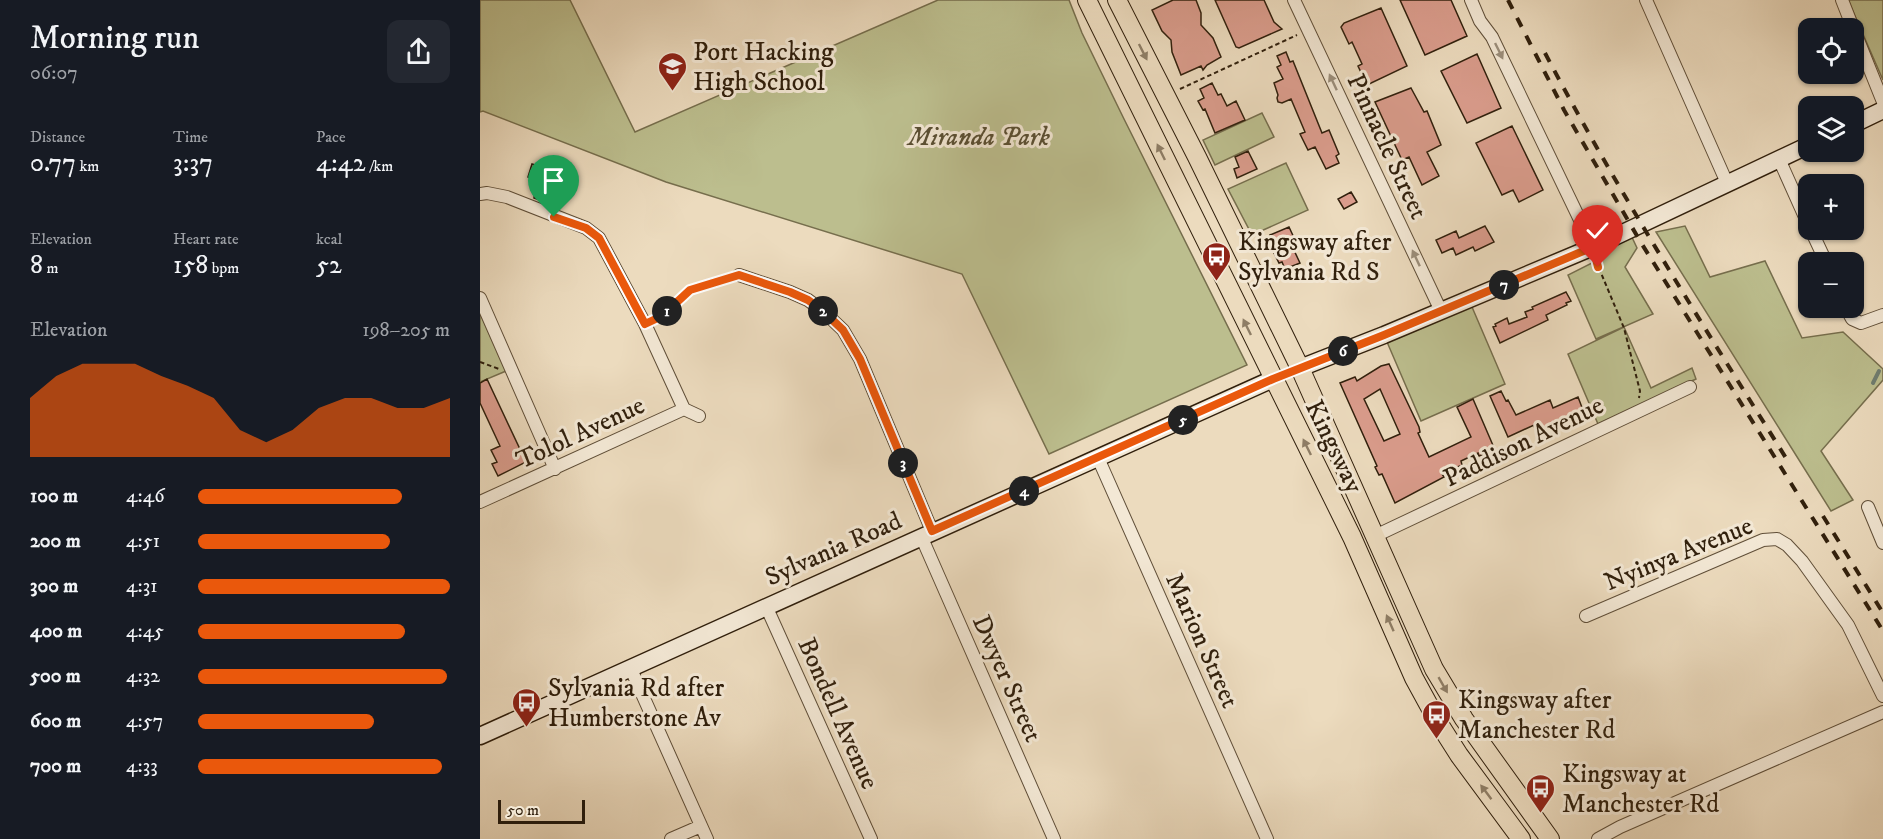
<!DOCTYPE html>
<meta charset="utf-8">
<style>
body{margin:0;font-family:"IM FELL DW Pica",serif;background:#242831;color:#f1f3f6;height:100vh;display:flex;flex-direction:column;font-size:22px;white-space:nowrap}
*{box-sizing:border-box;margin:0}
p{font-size:20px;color:#9ea1a6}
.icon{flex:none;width:33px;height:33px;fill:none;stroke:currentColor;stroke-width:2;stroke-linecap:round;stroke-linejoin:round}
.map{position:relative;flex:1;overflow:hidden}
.details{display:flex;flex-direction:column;background:#171b24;width:480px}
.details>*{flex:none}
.controls{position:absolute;left:1318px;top:18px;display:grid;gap:12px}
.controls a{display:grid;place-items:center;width:66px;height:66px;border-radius:12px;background:#171b24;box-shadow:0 2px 4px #0004;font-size:30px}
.scale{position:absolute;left:18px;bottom:15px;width:87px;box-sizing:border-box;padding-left:6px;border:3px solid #301f0c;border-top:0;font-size:16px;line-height:21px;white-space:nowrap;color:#301f0c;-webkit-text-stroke:4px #f3e8d5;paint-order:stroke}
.pin{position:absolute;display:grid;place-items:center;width:51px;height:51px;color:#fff;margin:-62px -26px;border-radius:50% 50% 50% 0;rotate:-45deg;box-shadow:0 0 6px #0007}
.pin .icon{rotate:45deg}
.km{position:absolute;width:30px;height:30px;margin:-15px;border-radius:50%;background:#222;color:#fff;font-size:16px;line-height:30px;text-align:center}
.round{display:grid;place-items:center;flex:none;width:63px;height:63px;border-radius:12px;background:#242831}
.summary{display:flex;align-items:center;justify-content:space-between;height:102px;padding:0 30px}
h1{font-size:33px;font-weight:600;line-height:45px}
.stats{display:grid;grid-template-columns:repeat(3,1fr);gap:9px;height:102px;padding:6px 30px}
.stats div{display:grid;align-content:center}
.stats b{font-size:26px;font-weight:600}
.stats small{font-size:16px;font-weight:400}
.stats p{font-size:16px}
.chart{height:168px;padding:12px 30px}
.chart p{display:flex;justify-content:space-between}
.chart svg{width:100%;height:108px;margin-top:6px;fill:#ea580c;opacity:.7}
ul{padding:0 30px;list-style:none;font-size:20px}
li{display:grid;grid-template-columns:96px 72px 1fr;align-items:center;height:45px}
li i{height:15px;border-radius:8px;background:#ea580c}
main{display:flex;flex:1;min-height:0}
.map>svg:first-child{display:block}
.green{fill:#bcbe8e;stroke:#766e4d;stroke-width:1.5}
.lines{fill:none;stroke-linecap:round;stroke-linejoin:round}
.stream{stroke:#6f7d70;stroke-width:4}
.building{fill:#da9c8c;stroke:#301f0c;stroke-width:1.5;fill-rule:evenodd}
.street-casing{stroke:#5f4e38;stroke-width:14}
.secondary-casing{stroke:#301f0c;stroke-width:19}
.primary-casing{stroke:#301f0c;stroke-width:20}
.path{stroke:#301f0c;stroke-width:2;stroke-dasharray:4.5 3;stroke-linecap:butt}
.street{stroke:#f3e8d5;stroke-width:12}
.secondary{stroke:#f3e8d5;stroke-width:16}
.primary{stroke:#ecdbbe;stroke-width:18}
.rail{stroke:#301f0c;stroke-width:4;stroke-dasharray:10 10;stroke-linecap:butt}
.oneway{fill:#9b8e7b}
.oneway2{fill:#8e7d65}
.route-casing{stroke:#fff;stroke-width:12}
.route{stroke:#ea580c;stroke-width:8}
.labels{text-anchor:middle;stroke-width:6;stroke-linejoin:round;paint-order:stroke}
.poi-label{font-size:26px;fill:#301f0c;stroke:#f3e8d5;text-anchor:start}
.park-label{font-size:26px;font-style:italic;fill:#5a4f33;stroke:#f3e8d5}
.street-label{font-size:26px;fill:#301f0c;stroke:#f3e8d5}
</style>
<main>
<section class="details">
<div class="summary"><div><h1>Morning run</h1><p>06:07</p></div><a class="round"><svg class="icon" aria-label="share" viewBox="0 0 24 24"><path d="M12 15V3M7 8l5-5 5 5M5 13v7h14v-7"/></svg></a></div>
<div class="stats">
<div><p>Distance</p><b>0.77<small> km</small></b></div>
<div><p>Time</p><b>3:37</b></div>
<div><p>Pace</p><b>4:42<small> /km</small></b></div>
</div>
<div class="stats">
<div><p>Elevation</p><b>8<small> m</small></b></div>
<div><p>Heart rate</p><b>158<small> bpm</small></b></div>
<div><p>kcal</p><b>52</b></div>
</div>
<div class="chart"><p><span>Elevation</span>198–205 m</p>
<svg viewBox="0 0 160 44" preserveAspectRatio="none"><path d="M0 44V20L10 11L20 6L30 6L40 6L50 11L60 15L70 20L80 33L90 38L100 33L110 24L120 20L130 20L140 24L150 24L160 20V44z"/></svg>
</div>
<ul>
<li><b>100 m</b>4:46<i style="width:81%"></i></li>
<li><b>200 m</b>4:51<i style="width:76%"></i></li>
<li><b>300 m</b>4:31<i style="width:100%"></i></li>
<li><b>400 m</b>4:45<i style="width:82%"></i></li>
<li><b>500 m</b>4:32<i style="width:99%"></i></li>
<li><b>600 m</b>4:57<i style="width:70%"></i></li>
<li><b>700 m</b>4:33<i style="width:97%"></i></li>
</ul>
</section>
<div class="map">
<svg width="1403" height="839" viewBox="0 0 1403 839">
<rect width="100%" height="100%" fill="#ecdbbe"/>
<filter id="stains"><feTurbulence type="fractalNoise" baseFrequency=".00333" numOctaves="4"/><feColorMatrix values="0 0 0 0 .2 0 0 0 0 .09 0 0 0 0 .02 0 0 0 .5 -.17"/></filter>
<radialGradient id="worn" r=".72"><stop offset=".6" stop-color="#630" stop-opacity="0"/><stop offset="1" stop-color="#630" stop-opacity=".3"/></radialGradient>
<path class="green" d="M 0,0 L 90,0 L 155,132 L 458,0 L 589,0 L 602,33 L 644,119 L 767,365 L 569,454 L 482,274 L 186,182 L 3,111 L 0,112 Z
M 1368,0 L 1403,0 L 1403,80 Z
M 782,113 L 794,137 L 735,165 L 723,140 Z
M 806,163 L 828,210 L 772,235 L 748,189 Z
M 1205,226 L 1230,277 L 1285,261 L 1322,338 L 1363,332 L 1403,369 L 1403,380 L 1341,451 L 1373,500 L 1351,511 L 1176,232 Z
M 1149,231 L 1157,248 L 1145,267 L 1173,314 L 1116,339 L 1088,275 L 1112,263 L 1116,248 Z
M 989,300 L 1025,384 L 941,421 L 904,335 Z
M 0,313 L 26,371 L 0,382 Z
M 1144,327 L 1171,388 L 1212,368 L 1216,379 L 1118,424 L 1088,354 Z"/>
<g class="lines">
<path class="stream" d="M 1393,383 L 1399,371"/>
</g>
<path class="building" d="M 693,0 L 716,0 L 721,13 L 721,25 L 733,38 L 741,57 L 727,65 L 723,70 L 721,66 L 701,75 L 692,52 L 691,40 L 682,31 L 672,10 Z
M 735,0 L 784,0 L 794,22 L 802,29 L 759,48 L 756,47 Z
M 920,0 L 971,0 L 987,36 L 945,55 Z
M 901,8 L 927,66 L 887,85 L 878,66 L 882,64 L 872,42 L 869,44 L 861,27 L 864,23 Z
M 806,52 L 810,62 L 813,61 L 842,133 L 849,130 L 859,154 L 856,156 L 859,163 L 846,169 L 835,147 L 828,150 L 820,134 L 825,132 L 811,99 L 802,103 L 798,102 L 797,98 L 798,95 L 794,83 L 803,79 L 797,67 L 801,65 L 797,56 Z
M 997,54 L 1021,108 L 987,123 L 961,71 Z
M 732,83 L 738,95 L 741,94 L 747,106 L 756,101 L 765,120 L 735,133 L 725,109 L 723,110 L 718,101 L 724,98 L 720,89 Z
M 931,88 L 944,112 L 947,111 L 961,145 L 947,152 L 959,176 L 942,185 L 929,157 L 922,160 L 895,102 Z
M 1032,126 L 1063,190 L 1039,202 L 1033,190 L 1022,195 L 996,143 Z
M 768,151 L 777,169 L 757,178 L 754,169 L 759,167 L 755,157 Z
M 52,164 L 76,171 L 72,183 L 66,181 L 60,200 L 54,198 L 57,180 L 48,177 Z
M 871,192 L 877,202 L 864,209 L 858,199 Z
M 1005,226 L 1014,242 L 995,251 L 993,247 L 976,255 L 973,248 L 962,253 L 956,240 L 976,231 L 979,238 Z
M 809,227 L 816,242 L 811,244 L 820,263 L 805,269 L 802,262 L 799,263 L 790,245 L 794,243 L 790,235 Z
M 1086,292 L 1091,301 L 1086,303 L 1087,305 L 1066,315 L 1068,320 L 1020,343 L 1013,327 L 1016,326 L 1015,324 L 1027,318 L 1029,324 L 1047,317 L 1045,312 L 1053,309 L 1052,307 Z
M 909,364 L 939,427 L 940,432 L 938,433 L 949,457 L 991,437 L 977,407 L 993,399 L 1015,450 L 999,456 L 998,453 L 981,461 L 982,465 L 962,474 L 964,477 L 915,503 L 902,474 L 899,475 L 895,467 L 897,466 L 860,383 L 875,377 L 877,381 L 901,366 ZM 900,389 L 920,434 L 904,441 L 884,399 Z
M 7,379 L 46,462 L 18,476 L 12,464 L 17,462 L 11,450 L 20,446 L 0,403 L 0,383 Z
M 1021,391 L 1026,401 L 1028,400 L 1036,415 L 1070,400 L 1073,408 L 1098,397 L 1103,410 L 1062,429 L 1061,426 L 1055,429 L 1054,425 L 1028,437 L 1010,396 Z"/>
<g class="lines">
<defs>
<path id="street" d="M 814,0 L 961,311
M 991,0 L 1000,21 L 1012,37 L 1113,247
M 1166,0 L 1247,183
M 1362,0 L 1373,28
M 1374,30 L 1403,102
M 1299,159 L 1329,226
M 0,194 L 7,193 L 27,197 L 106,228 L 119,238 L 165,324 L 204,409
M 1331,230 L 1346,262
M 259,275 L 310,292 L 328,300 L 343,311 L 363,330 L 380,359 L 452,531
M 0,298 L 75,469
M 1366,308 L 1372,319 L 1381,323 L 1403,315
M 618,458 L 787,839
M 0,502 L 204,409 L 219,416
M 1388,507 L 1403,543
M 441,536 L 574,839
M 895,536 L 1210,387
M 286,606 L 391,839
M 1106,616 L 1283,540 L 1297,539 L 1307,545 L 1322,561 L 1368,625 L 1403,696
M 150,667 L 227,839
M 191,839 L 221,826
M 1118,839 L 1140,827 L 1403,712"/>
<path id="secondary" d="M 1374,124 L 1403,110
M 820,368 L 904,335 L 1113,247 L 1329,145
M 0,736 L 793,379"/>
<path id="primary" d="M 607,0 L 872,537 L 934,678 L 958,722 L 979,755 L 1041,839
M 637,0 L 717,157 L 820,368 L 954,669 L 984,719 L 1070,839"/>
</defs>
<use href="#street" class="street-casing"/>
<use href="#secondary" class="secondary-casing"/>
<use href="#primary" class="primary-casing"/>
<path class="path" d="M 700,89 L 817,35
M 1116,261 L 1144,328 L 1160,391 L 1159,398
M 176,319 L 182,316 L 210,290 L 248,278
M 0,362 L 19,369"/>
<use href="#street" class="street"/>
<use href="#secondary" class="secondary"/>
<use href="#primary" class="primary"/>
<path class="rail" d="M 1028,0 L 1084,110 L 1160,241 L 1403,631
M 1065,53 C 1138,192 1223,325 1306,458
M 1343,516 L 1403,613"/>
</g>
<defs><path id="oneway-solid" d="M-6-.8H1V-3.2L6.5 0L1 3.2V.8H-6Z" transform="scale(1.5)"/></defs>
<g class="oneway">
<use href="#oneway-solid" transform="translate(1019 51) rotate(64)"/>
<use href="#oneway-solid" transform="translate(853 82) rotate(-115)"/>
<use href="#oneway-solid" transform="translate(936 258) rotate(-115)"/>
</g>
<g class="oneway2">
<use href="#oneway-solid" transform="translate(663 52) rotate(63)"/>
<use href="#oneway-solid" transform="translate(681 152) rotate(-116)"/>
<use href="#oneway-solid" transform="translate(767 327) rotate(-116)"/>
<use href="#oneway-solid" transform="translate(827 447) rotate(-116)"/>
<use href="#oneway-solid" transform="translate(910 623) rotate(-114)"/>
<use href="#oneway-solid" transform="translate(963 685) rotate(60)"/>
<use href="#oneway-solid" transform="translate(1006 792) rotate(-127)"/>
</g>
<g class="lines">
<defs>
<path id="route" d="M 74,217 L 106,228 L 119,238 L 165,324 L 182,316 L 210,290 L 259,275 L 310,292 L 328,300 L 343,311 L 363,330 L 380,359 L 452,531 L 793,379 L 904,335 L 1113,247 L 1118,267"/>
</defs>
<use href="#route" class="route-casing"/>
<use href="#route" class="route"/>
</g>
<defs>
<symbol id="school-pin" viewBox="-11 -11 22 30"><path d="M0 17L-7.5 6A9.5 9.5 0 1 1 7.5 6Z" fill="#8f2418" stroke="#f3e8d5"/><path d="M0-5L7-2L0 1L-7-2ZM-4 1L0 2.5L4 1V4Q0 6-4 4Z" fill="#fff"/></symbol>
<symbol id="bus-pin" viewBox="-11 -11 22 30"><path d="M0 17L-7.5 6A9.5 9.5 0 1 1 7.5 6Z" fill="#8f2418" stroke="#f3e8d5"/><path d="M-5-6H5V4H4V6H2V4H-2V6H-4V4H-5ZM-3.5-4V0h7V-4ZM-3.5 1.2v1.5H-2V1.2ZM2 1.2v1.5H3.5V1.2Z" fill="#fff"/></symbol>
</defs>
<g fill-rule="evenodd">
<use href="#school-pin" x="176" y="50" width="33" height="45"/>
<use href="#bus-pin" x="720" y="240" width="33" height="45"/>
<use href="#bus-pin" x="30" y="686" width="33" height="45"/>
<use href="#bus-pin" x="940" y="698" width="33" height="45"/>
<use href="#bus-pin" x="1044" y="772" width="33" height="45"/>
</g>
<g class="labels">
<g class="poi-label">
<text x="213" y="60">Port Hacking<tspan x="213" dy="30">High School</tspan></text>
<text x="758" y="250">Kingsway after<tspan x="758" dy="30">Sylvania Rd S</tspan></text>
<text x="68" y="696">Sylvania Rd after<tspan x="68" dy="30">Humberstone Av</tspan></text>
<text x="978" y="708">Kingsway after<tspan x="978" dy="30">Manchester Rd</tspan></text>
<text x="1082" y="782">Kingsway at<tspan x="1082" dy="30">Manchester Rd</tspan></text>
</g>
<g class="park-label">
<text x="499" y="145">Miranda Park</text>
</g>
<g class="street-label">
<text transform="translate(908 146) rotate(65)" y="9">Pinnacle Street</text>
<text transform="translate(100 432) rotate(-25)" y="9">Tolol Avenue</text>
<text transform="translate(1043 441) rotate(-26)" y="9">Paddison Avenue</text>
<text transform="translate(855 446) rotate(64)" y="9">Kingsway</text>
<text transform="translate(353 548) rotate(-24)" y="9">Sylvania Road</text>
<text transform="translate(1198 553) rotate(-22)" y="9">Nyinya Avenue</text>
<text transform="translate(723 640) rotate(66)" y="9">Marion Street</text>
<text transform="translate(528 678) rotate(66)" y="9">Dwyer Street</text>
<text transform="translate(359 713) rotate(66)" y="9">Bondell Avenue</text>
</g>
</g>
<rect width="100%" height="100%" filter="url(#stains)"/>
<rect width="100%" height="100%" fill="url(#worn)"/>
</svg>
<div class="controls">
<a><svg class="icon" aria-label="locate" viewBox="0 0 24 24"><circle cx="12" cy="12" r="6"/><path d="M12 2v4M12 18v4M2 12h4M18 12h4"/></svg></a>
<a><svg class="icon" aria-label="layers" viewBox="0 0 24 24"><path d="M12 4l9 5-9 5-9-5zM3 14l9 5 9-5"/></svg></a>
<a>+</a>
<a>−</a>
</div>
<div class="scale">50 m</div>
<div class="pin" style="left:74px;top:217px;background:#1e9e55"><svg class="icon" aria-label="arrive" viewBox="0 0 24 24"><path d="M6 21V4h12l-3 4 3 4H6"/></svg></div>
<div class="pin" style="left:1118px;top:267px;background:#d93025"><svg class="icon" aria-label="check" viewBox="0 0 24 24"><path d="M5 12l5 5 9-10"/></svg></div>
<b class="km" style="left:187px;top:311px">1</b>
<b class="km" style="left:343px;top:311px">2</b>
<b class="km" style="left:423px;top:463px">3</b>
<b class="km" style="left:544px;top:491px">4</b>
<b class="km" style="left:703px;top:420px">5</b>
<b class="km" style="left:863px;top:351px">6</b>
<b class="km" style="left:1024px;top:285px">7</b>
</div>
</main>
